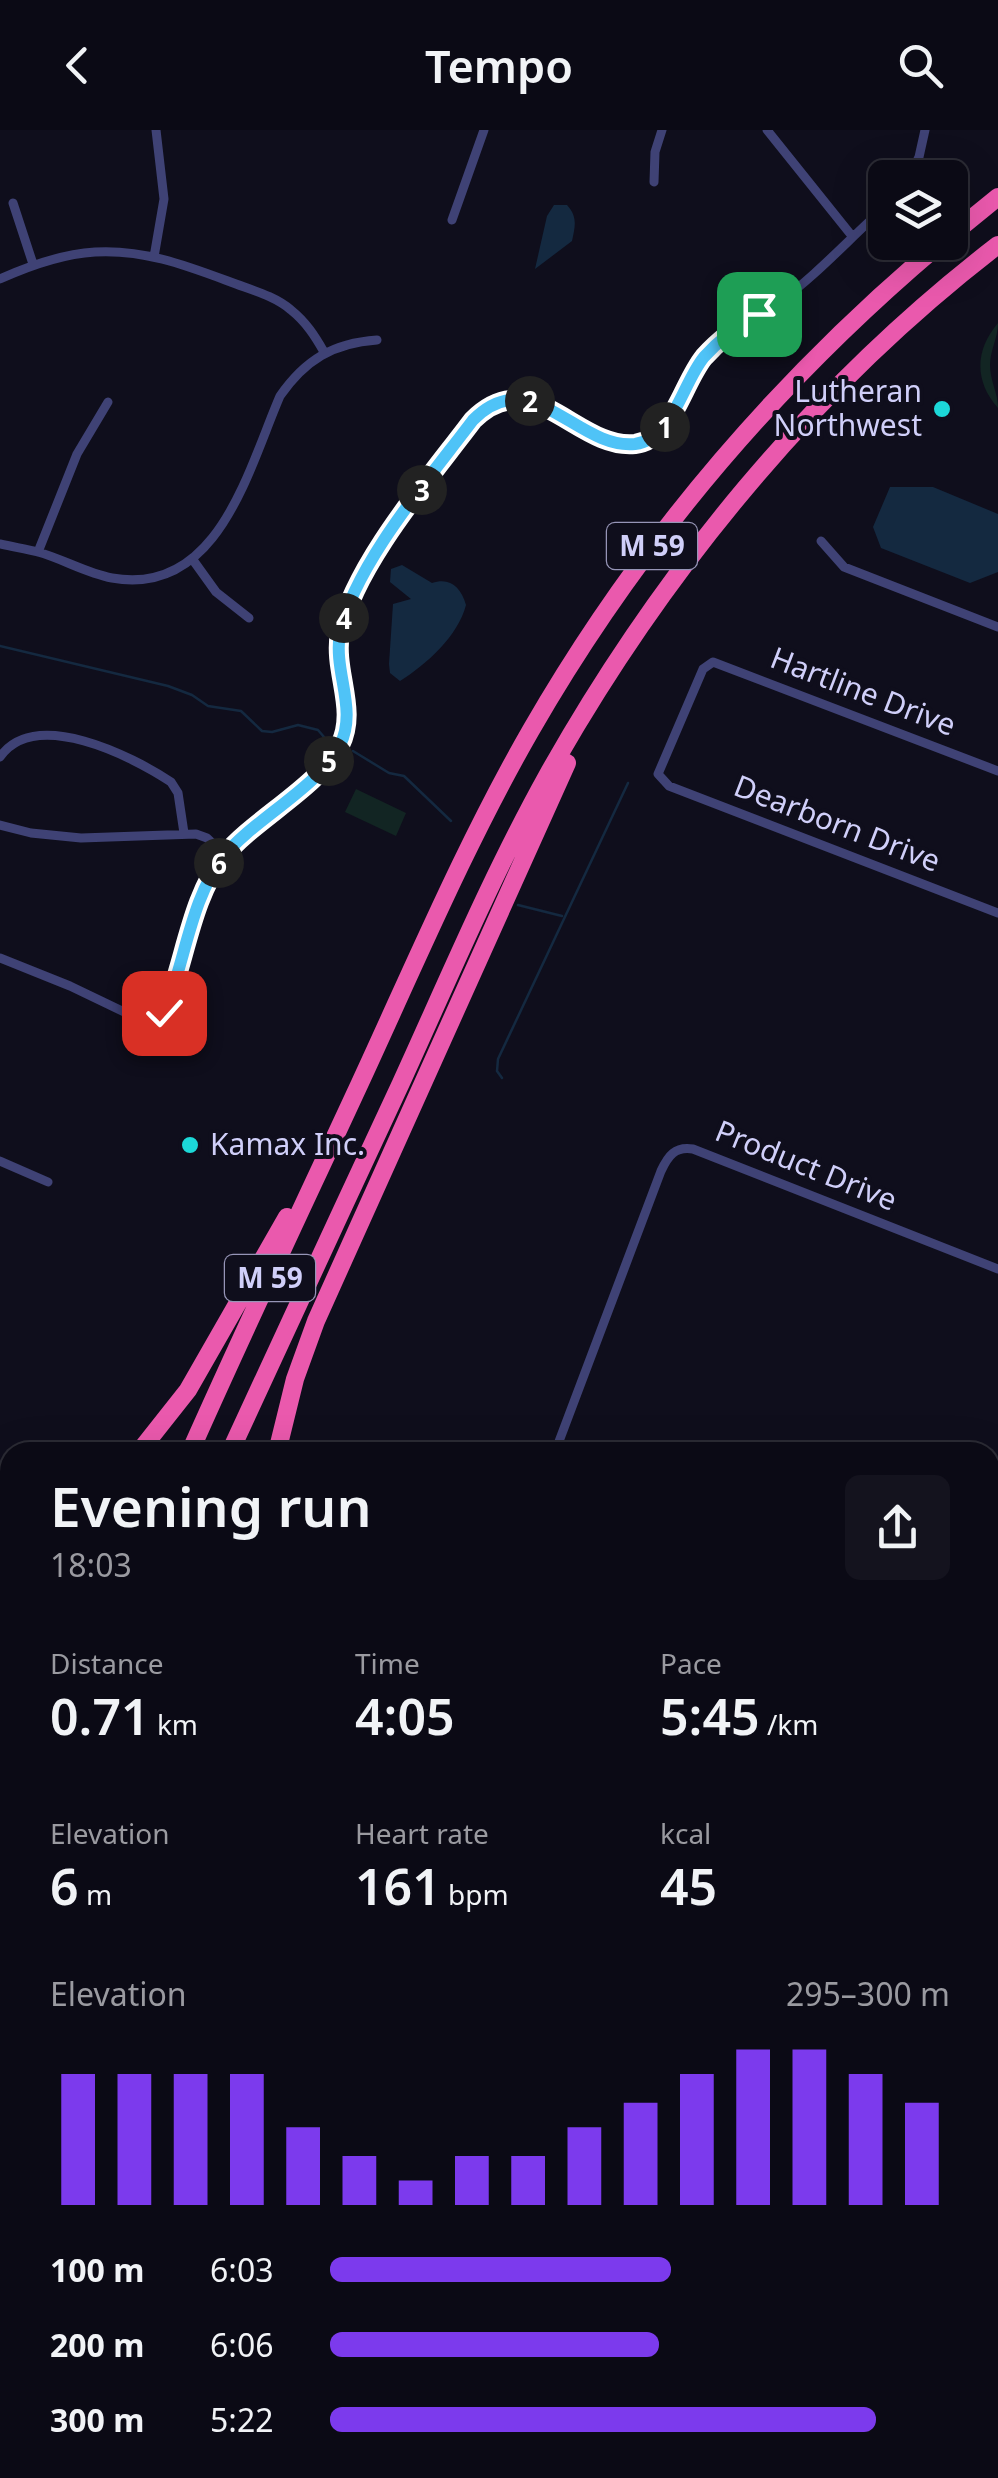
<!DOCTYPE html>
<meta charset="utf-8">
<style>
body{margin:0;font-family:"Noto Sans",sans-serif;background:#14131e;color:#f1f3f6;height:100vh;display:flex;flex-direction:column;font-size:38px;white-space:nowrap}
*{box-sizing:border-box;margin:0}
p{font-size:32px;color:#9a9aa0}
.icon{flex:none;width:55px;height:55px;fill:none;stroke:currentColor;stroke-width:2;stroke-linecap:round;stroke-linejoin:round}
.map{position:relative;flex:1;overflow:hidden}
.sheet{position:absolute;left:0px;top:1312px;width:1000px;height:1038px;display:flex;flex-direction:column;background:#0b0a15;border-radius:30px 30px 0 0;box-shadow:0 10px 40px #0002,0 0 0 2px #2b2b34}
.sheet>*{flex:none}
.buttons{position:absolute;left:868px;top:30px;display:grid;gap:20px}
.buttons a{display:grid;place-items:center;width:100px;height:100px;border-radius:15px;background:#0b0a15;box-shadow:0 10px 40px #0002,0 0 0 2px #2b2b34;font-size:50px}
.pin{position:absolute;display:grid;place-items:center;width:85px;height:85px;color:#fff;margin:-42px;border-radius:20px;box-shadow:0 5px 15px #0006}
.km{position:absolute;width:50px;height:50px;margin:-25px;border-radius:50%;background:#222;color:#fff;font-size:28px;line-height:50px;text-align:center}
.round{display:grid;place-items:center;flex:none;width:105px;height:105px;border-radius:15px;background:#14131e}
.overview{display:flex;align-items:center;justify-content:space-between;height:170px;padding:0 50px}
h1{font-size:55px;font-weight:600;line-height:75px}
.metrics{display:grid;grid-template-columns:repeat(3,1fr);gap:15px;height:170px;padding:10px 50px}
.metrics div{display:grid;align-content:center}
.metrics b{font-size:50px;font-weight:600}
.metrics small{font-size:28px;font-weight:400}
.metrics p{font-size:28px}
.chart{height:280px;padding:20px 50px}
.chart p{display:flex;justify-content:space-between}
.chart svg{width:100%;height:180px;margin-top:10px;stroke:#7c3aed;stroke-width:6}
ul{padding:0 50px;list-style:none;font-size:32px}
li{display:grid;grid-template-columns:160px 120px 1fr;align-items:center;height:75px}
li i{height:25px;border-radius:12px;background:#7c3aed}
header{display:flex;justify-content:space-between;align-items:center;height:130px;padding:0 50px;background:#0b0a15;font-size:45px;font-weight:600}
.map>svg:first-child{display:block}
.green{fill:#122523}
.water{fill:#142940}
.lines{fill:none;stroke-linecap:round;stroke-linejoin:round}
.stream{stroke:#142940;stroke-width:2.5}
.street{stroke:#3f4275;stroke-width:9}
.secondary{stroke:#727ced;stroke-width:12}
.highway{stroke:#ea59ad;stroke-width:18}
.route-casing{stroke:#fff;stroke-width:20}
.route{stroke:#4fc3f7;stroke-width:12}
.poi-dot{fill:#1cd8d8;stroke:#0f0e1c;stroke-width:4}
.labels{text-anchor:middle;stroke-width:8;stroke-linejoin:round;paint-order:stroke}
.shield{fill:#0f0e1c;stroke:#9695b7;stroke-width:2.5}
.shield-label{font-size:28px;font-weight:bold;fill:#d0cff9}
.poi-label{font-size:30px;fill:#d0cff9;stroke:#0f0e1c;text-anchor:end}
.street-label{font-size:30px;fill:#d0cff9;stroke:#0f0e1c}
</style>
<header><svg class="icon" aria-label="back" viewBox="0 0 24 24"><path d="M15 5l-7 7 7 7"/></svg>Tempo<svg class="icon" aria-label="search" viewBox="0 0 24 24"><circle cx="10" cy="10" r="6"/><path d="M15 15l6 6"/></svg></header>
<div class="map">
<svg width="998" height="2348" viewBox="0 0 998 2348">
<rect width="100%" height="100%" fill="#0f0e1c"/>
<path class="green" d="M 998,193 C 998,208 990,220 990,235 C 990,251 998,263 998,278 C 974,251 975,220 998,193 Z
M 356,659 L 406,683 L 396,706 L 345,682 Z
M 10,2314 L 10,2340 L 442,2340 L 463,2348 L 0,2348 L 0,2323 Z"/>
<path class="water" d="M 554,75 L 567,75 C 578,87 575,97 572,111 L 535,139 L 547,86 Z
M 890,357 L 933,357 L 998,384 L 998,442 L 970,453 L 881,418 L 873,397 Z
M 402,435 L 432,453 C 450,447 461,457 466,475 C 458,506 427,534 400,551 L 390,543 L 389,534 L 393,474 L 411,469 L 390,452 L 391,439 Z"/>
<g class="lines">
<path class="stream" d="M 0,516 L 168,556 L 192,565 L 208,576 L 241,581 L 262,601 L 272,602 L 298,595 L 318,600 L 324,607
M 353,621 L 389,643 L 404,646 L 451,691
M 518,775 L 562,786
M 502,948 L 497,941 L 498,929 L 628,653"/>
<path class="street" d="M 767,0 L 852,106
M 909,48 L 919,27 L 925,0
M 654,52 L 655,22 L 662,0
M 13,73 L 33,134
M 452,90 L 484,0
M 154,127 L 164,69 L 156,0
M 0,149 C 31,135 62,124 95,122 C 146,119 190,137 236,154 C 255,161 276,167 291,180 C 306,192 315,206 324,222
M 821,411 L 844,437 L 998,497
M 0,414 C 13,417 26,419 38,422 C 63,429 86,443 112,448 C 218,467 248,340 280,266 C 305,230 333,213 377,210
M 38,422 L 77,324 L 108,272
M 193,430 L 216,462 L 249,488
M 0,627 C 35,577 132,626 171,652 L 178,663 L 184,703
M 998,641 L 713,532 L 703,539 L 658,644 L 669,656 L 998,783
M 0,695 L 31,703 L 81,708 L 196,704 L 207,708 L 225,725
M 0,828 L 70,856 L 143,891 L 154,891 L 164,883 C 185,834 190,771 223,728 C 253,689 322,656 341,612 C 357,578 334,544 339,508 C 349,443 404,385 441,333 C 454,316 466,293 484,280 C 542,239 592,332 646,311 C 675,299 684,251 705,226 C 726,202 753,191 778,173 C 816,146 850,108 885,77
M 0,1031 L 48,1052
M 555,1322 L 661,1041 C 668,1026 675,1016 693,1019 L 998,1139
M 990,1564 L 998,1567
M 990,2070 L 998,2049
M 724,2348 L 727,2340"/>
<path class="secondary" d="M 0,1811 L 10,1815
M 990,2187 L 998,2190
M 990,2213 L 998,2216"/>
<path class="highway" d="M 950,106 L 998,67
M 139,1322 L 188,1260 L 287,1087
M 190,1322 C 245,1198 303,1076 360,953 C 415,834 466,713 531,600 C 638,414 778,250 942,112
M 230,1322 C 286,1199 344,1076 401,953 C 448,850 492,745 547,646 C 661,443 813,257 998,115
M 277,1322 L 295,1249 L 316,1191 L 567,633
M 0,1430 L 10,1424
M 0,1567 L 10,1581
M 0,1750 L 10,1716
M 0,1776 L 10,1751
M 0,1880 L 10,1854
M 0,1913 L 10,1877
M 0,2054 L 10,2067
M 0,2226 L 10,2219"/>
</g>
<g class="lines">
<defs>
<path id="route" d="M 164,883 C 185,834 190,769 224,726 C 254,689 319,657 340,615 C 358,579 333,542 340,503 C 354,435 431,346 473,290 C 532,231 577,320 635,314 C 673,309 682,254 704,227 C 720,209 738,196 759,184"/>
</defs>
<use href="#route" class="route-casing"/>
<use href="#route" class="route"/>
</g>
<g class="poi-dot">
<circle cx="942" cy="279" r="10"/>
<circle cx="190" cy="1015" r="10"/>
</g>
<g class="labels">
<g class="shield">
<rect x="607" y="393" width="90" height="46" rx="8"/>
<rect x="225" y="1125" width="90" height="46" rx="8"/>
</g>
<g class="shield-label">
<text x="652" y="426">M 59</text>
<text x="270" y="1158">M 59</text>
</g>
<g class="poi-label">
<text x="922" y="272">Lutheran<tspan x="922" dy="34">Northwest</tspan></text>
<text x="210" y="1025" text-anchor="start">Kamax Inc.</text>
</g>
<g class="street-label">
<text transform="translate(863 562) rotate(21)" y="10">Hartline Drive</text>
<text transform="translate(837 694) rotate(21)" y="10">Dearborn Drive</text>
<text transform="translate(806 1036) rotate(22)" y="10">Product Drive</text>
</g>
</g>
</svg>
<div class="buttons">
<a><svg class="icon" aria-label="layers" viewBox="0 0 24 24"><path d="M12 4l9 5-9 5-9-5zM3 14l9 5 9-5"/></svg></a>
</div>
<div class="pin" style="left:759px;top:184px;background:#1e9e55"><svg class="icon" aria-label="arrive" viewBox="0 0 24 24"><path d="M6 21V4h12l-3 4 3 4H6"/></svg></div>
<div class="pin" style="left:164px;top:883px;background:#d93025"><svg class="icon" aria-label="check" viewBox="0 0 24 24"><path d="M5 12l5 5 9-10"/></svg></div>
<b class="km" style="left:665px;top:297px">1</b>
<b class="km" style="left:530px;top:271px">2</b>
<b class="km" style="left:422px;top:360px">3</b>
<b class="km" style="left:344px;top:488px">4</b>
<b class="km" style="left:329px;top:631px">5</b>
<b class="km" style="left:219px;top:733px">6</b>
<section class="sheet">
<div class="overview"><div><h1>Evening run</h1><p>18:03</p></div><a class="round"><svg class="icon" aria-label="share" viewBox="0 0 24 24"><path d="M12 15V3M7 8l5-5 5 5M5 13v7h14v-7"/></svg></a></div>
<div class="metrics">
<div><p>Distance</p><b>0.71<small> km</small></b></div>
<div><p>Time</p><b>4:05</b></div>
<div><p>Pace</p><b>5:45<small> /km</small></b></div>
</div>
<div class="metrics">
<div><p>Elevation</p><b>6<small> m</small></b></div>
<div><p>Heart rate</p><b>161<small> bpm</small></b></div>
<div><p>kcal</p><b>45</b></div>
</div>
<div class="chart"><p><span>Elevation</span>295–300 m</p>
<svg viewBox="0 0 160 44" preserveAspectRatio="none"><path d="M5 44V12M15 44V12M25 44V12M35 44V12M45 44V25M55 44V32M65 44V38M75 44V32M85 44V32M95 44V25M105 44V19M115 44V12M125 44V6M135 44V6M145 44V12M155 44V19"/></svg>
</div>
<ul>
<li><b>100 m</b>6:03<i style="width:55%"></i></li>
<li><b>200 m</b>6:06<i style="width:53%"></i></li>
<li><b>300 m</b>5:22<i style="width:88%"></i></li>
</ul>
</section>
</div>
